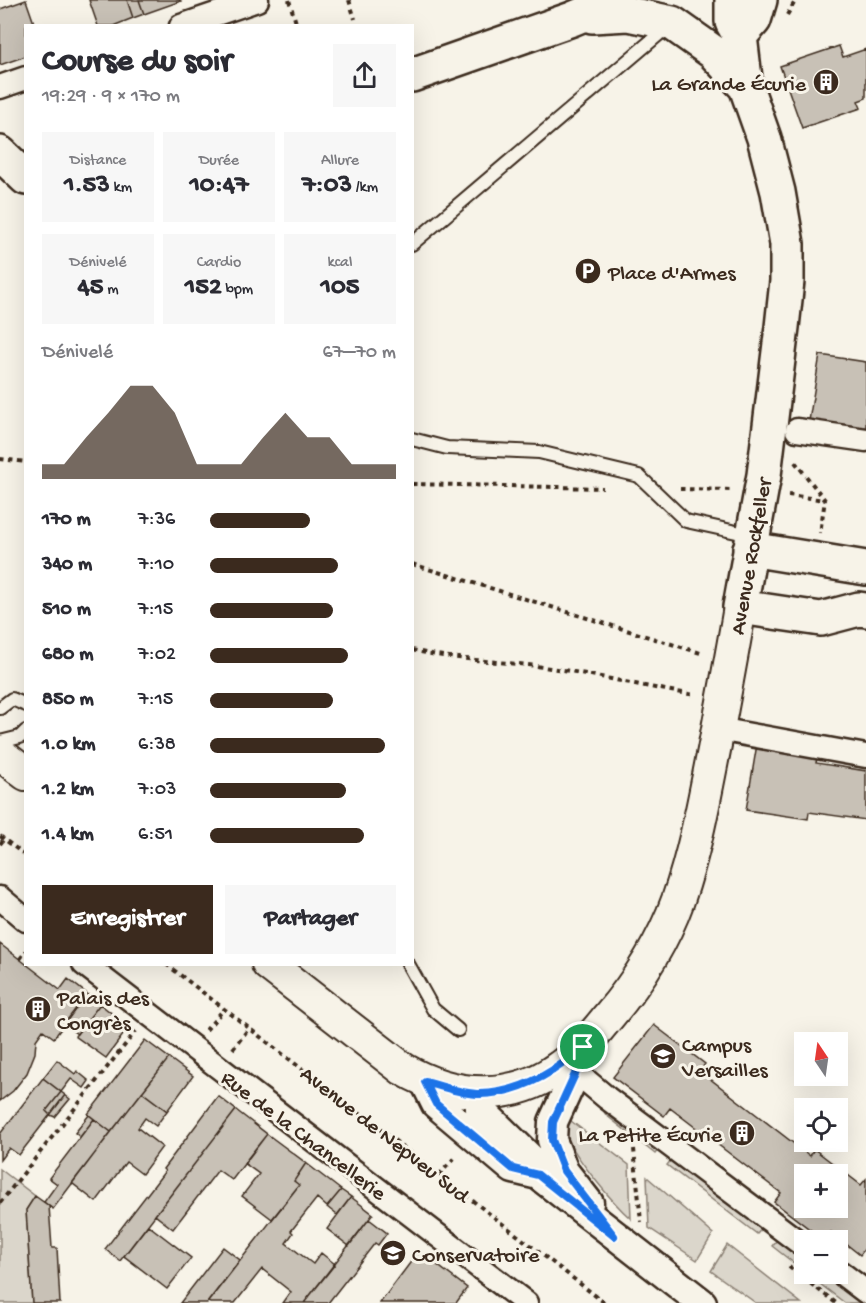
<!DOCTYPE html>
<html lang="fr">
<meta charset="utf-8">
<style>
body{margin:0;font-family:"Gochi Hand",sans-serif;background:#f7f7f7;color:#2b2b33;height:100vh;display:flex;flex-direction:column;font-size:22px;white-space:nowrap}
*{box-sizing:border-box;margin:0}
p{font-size:20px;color:#7c7c81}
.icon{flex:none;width:33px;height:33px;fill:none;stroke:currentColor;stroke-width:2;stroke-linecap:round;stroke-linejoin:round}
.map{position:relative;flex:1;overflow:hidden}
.sheet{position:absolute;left:24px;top:24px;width:390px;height:942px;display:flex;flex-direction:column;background:#fff;border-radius:0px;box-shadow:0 6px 24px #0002}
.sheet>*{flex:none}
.needle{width:39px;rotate:347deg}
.buttons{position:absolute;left:794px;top:1032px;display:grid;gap:12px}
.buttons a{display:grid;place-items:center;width:54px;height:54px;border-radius:0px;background:#fff;box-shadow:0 6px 24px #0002;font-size:30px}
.pin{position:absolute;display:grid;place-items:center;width:51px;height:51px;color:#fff;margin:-26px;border:3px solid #fff;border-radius:50%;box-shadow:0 2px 6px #0007}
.round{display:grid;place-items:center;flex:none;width:63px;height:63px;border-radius:0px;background:#f7f7f7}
.headline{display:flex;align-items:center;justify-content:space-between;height:102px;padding:0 18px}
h1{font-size:33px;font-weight:700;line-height:45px}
.metrics{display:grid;grid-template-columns:repeat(3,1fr);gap:9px;height:102px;padding:6px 18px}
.metrics div{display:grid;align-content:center;border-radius:0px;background:#f7f7f7;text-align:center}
.metrics b{font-size:26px;font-weight:700}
.metrics small{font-size:16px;font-weight:400}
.metrics p{font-size:16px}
.chart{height:168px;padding:12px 18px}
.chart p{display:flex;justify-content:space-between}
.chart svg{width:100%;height:108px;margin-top:6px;fill:#3b2a1e;opacity:.7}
.button{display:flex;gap:12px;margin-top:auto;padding:12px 18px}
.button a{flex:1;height:69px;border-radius:0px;background:#3b2a1e;color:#fff;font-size:24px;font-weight:700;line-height:69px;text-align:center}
.button a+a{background:#f7f7f7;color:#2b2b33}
ul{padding:0 18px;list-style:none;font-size:20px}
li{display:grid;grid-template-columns:96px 72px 1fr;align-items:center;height:45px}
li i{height:15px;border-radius:8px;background:#3b2a1e}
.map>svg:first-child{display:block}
.green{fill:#dbd6cb;stroke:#8b8074;stroke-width:1.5}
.building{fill:#c8c1b6;stroke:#3b2a1e;stroke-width:1.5;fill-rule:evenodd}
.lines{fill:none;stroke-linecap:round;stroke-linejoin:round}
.service-casing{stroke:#3b2a1e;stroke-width:16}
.minor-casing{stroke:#3b2a1e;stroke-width:27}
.tertiary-casing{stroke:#3b2a1e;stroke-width:33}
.secondary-casing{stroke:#3b2a1e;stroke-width:36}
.primary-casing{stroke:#3b2a1e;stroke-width:38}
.path{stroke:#3b2a1e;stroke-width:4;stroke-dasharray:4.5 4.5;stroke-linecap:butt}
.service{stroke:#f7f3e8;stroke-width:12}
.minor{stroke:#f7f3e8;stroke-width:22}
.tertiary{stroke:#f7f3e8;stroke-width:28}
.secondary{stroke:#f7f3e8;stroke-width:32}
.primary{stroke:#f7f3e8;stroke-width:33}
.route-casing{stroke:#fff;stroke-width:12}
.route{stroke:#1a73e8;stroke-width:8}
.labels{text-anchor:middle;stroke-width:6;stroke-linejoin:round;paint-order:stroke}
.poi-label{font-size:22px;fill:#3b2a1e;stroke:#f7f3e8;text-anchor:start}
.street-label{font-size:22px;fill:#3b2a1e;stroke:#f7f3e8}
</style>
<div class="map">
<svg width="866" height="1303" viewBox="0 0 866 1303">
<rect width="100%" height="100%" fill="#f7f3e8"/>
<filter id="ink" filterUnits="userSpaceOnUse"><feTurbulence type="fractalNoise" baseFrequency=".0167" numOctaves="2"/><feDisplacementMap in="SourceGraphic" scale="12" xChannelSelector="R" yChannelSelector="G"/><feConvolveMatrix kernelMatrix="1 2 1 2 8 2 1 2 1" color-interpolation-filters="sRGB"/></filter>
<g filter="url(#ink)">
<path class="green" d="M 606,1102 L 662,1145 L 655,1154 L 606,1115 L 602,1108 Z
M 567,1118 L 629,1165 L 631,1219 C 612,1202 577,1160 567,1137 C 565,1131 566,1124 567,1118 Z
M 675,1155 L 767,1223 L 757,1234 L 667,1165 Z
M 0,1169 L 35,1196 L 26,1210 L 32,1303 L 0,1303 Z
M 647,1177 L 713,1234 L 697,1260 L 649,1228 Z
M 781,1235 L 804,1252 L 804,1271 L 772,1246 Z
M 727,1245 L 801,1303 L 756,1303 L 711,1271 Z
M 807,1274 L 832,1274 L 866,1299 L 866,1303 L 845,1303 Z"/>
<path class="building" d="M 26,0 L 35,26 L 26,26 L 26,56 L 0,65 L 0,9 Z
M 89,0 L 127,0 L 133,18 L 113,26 L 98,26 Z
M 127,0 L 139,0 L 144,14 L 133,18 Z
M 139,0 L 180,0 L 181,1 L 144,14 Z
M 839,46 L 843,57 L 866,49 L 866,98 L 858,101 L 861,108 L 802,128 L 780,66 Z
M 820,355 L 866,362 L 866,430 L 809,421 Z
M 757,744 L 818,753 L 816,763 L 866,771 L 866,820 L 809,812 L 808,819 L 746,810 Z
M 0,944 L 60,990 L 68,979 L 87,994 L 54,1038 L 43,1030 L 36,1040 L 35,1053 L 27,1073 L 13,1091 L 0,1101 Z
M 87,994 L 100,1004 L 77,1034 L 64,1024 Z
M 100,1004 L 129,1027 L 106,1058 L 75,1036 Z
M 654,1025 L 705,1064 L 700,1071 L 810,1156 L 814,1149 L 861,1185 L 866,1179 L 866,1247 L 860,1255 L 831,1232 L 824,1240 L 774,1202 L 781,1193 L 670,1108 L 664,1116 L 613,1077 ZM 804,1174 L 837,1174 L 837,1208 L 804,1208 Z
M 145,1040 L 169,1058 L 111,1132 L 88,1114 Z
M 169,1058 L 193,1076 L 167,1111 L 142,1092 Z
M 57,1060 L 75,1074 L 77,1071 L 89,1081 L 84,1088 L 71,1079 L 61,1092 L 43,1078 Z
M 43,1078 L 61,1092 L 46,1111 L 50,1115 L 19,1155 L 9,1148 L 0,1160 L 0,1134 Z
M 61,1092 L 65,1095 L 50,1115 L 46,1111 Z
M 142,1092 L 167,1111 L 156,1126 L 145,1118 L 138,1128 L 162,1147 L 142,1174 L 126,1162 L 96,1202 L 72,1183 Z
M 65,1095 L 70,1099 L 55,1117 L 50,1115 Z
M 218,1096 L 236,1110 L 120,1261 L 105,1249 L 165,1171 L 163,1169 Z
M 236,1110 L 267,1134 L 232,1180 L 218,1170 L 173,1229 L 155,1215 Z
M 89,1115 L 94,1119 L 80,1137 L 75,1133 Z
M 94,1119 L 111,1132 L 53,1209 L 44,1202 L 57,1184 L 49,1178 Z
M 267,1134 L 306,1163 L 294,1181 L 299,1185 L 272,1219 L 242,1196 L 259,1174 L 244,1163 Z
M 306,1163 L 341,1190 L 327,1207 L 317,1198 L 291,1231 L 293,1233 L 286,1243 L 313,1264 L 321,1253 L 335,1264 L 304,1303 L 283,1303 L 291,1292 L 262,1269 L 235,1303 L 210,1303 L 208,1302 L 299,1185 L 294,1181 Z
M 341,1190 L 351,1197 L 337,1215 L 327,1207 Z
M 35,1196 L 49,1206 L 52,1248 L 57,1248 L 60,1303 L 32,1303 L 26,1210 Z
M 351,1197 L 373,1214 L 349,1246 L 327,1229 Z
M 369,1219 L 387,1233 L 378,1245 L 375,1243 L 328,1303 L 304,1303 Z
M 148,1225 L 191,1258 L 167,1289 L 124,1256 Z
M 223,1247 L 240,1260 L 207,1303 L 180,1303 Z
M 419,1251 L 467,1288 L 456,1303 L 380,1303 Z"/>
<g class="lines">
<defs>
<path id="service" d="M 412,244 L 658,35
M 412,439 L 447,448 L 539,452 L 639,476 L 686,521 L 750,535
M 0,708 L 12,699 L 26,705
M 0,742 L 20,737 L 26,731
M 408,964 L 433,1009 L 458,1030"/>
<path id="minor" d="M 181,26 L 257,0
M 0,87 L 26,78
M 797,430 L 866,440
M 718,729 L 866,756
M 0,898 L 26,920
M 84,964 L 526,1303
M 576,1072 L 607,1098 L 804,1246
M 837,1270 L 866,1292"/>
<path id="tertiary" d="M 583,1047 L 576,1072 L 553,1122 L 552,1140 L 564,1171 L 589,1203
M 425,1082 L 436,1104 L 513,1169 L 538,1175 L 702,1303
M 479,1094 L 480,1109 L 530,1158 L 538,1175"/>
<path id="secondary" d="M 0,754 L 26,774
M 268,964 L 403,1069 C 453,1098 513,1103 561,1066 C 579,1053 594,1034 608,1017 C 637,983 663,942 678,900 C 695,851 704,801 714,750 C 723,702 732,655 740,607"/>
<path id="primary" d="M 732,0 L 732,22 L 740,36 L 746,87 L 764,138 L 778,192 L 787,244 L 787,281 L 782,327 L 764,475 L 740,607 L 821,619 L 859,609 L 866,610
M 592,16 L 628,14 L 672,23 L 713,52 L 746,87
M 740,36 L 754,20 L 760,0
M 412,75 L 572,19 L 618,0
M 0,153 L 26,178
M 750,549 L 866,568"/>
</defs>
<use href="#service" class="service-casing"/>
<use href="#minor" class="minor-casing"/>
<use href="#tertiary" class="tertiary-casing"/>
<use href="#secondary" class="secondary-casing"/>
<use href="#primary" class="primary-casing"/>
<path class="path" d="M 289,0 L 297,26
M 349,0 L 355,19
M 787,15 L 796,0
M 0,459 L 26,462
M 795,462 L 825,500 L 820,533
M 412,484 L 603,488
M 680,489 L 732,490
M 788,495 L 825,500
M 412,564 L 704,654
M 412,650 C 457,661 505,661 550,668 C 599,675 647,688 696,695
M 0,836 L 26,856
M 0,844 L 4,839
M 20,959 L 26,951
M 166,964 L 605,1303
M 206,1030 L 224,1009
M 233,1049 L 249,1028
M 634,1149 L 641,1222
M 439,1175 L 457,1155
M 0,1203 L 136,1031
M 789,1267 L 836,1303"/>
<use href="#service" class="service"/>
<use href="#minor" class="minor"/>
<use href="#tertiary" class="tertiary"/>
<use href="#secondary" class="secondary"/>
<use href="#primary" class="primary"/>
</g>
</g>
<g class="lines" filter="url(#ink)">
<defs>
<path id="route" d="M 583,1047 L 576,1072 L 553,1122 L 552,1140 L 564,1171 L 614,1236 L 538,1175 L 513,1169 L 436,1104 L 425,1082 C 442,1086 462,1094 480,1094 C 520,1093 553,1074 583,1047 Z"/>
</defs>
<use href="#route" class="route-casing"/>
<use href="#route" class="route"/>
</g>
<defs>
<symbol id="building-disc" viewBox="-11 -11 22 22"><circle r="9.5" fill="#3b2a1e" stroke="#f7f3e8"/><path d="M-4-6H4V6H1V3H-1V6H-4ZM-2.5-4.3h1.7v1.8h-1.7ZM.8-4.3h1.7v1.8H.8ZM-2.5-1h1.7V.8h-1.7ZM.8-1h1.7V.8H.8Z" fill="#fff"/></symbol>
<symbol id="parking-disc" viewBox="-11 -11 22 22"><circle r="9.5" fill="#3b2a1e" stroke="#f7f3e8"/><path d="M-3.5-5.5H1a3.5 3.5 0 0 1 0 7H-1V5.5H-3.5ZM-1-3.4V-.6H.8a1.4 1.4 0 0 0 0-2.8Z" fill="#fff"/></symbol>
<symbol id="university-disc" viewBox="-11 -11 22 22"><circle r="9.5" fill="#3b2a1e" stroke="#f7f3e8"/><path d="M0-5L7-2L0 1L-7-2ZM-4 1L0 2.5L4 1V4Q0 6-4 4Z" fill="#fff"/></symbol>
</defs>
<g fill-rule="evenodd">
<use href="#building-disc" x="811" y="67" width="30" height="30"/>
<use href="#parking-disc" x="573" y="256" width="30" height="30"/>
<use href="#building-disc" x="23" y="994" width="30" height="30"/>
<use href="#university-disc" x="648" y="1041" width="30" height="30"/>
<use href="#building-disc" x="727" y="1118" width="30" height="30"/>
<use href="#university-disc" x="378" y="1238" width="30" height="30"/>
</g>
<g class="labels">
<g class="poi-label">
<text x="806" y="90" text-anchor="end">La Grande Écurie</text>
<text x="608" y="279">Place d'Armes</text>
<text x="57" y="1004">Palais des<tspan x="57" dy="25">Congrès</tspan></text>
<text x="682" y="1051">Campus<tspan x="682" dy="25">Versailles</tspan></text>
<text x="722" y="1141" text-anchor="end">La Petite Écurie</text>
<text x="412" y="1261">Conservatoire</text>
</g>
<g class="street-label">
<text transform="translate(749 556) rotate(-80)" y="8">Avenue Rockfeller</text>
<text transform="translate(386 1133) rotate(38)" y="8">Avenue de Nepveu Sud</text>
<text transform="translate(305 1134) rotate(37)" y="8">Rue de la Chancellerie</text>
</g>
</g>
</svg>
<div class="buttons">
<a><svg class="needle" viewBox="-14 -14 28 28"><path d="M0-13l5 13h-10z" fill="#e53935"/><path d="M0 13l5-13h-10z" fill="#7c7c81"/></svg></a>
<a><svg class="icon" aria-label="locate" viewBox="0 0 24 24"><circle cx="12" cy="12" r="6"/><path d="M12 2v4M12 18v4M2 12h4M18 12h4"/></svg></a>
<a>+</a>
<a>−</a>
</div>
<div class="pin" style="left:583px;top:1047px;background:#1e9e55"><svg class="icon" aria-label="arrive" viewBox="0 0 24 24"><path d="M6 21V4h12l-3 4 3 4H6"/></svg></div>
<section class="sheet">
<div class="headline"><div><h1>Course du soir</h1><p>19:29 · 9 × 170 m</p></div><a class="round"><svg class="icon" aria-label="share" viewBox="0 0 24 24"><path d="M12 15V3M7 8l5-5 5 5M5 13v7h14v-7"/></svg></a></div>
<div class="metrics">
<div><p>Distance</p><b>1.53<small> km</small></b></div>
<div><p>Durée</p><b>10:47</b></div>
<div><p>Allure</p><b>7:03<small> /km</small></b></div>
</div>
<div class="metrics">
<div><p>Dénivelé</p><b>45<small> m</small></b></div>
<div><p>Cardio</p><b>152<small> bpm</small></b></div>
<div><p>kcal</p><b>105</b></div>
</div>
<div class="chart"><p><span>Dénivelé</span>67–70 m</p>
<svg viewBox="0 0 160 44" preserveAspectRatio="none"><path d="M0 44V38L10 38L20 27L30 17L40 6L50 6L60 17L70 38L80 38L90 38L100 27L110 17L120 27L130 27L140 38L150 38L160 38V44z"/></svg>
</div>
<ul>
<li><b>170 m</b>7:36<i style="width:54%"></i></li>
<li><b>340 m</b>7:10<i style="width:69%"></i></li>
<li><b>510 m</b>7:15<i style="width:66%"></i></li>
<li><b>680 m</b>7:02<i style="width:74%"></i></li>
<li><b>850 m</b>7:15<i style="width:66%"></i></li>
<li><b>1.0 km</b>6:38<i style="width:94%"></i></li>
<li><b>1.2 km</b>7:03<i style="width:73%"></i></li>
<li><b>1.4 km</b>6:51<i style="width:83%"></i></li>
</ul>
<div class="button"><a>Enregistrer</a><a>Partager</a></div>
</section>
</div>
